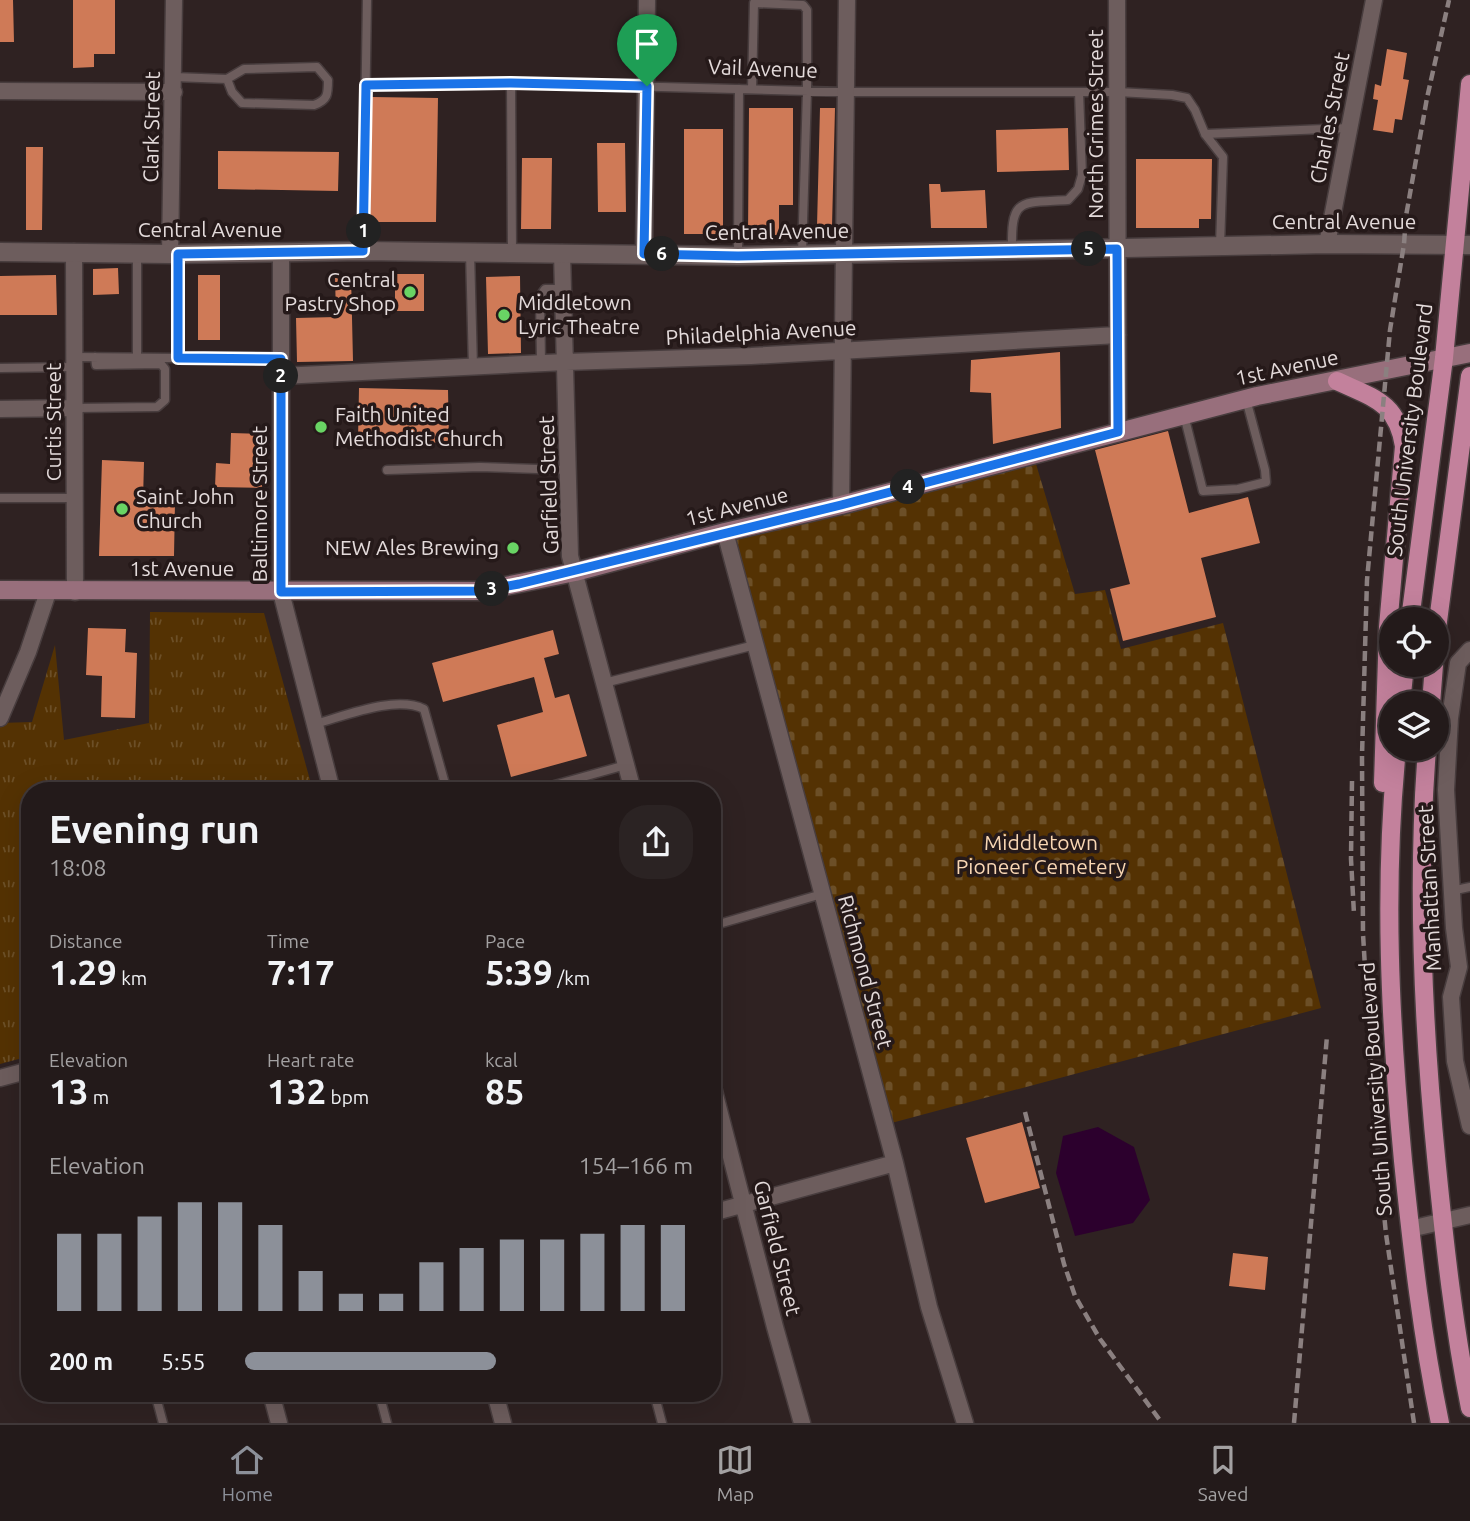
<!DOCTYPE html>
<meta charset="utf-8">
<style>
body{margin:0;font-family:Ubuntu,sans-serif;background:#2b2323;color:#f1f3f6;height:100vh;display:flex;flex-direction:column;font-size:26px;white-space:nowrap}
*{box-sizing:border-box;margin:0}
p{font-size:23px;color:#a3a1a2}
.icon{flex:none;width:38px;height:38px;fill:none;stroke:currentColor;stroke-width:2;stroke-linecap:round;stroke-linejoin:round}
.map{position:relative;flex:1;overflow:hidden}
.side{position:absolute;left:21px;top:782px;width:700px;height:620px;display:flex;flex-direction:column;background:#231a1a;border-radius:28px;box-shadow:0 7px 28px #0002,0 0 0 2px #403839}
.side>*{flex:none}
.fabs{position:absolute;left:1379px;top:607px;display:grid;gap:14px}
.fabs a{display:grid;place-items:center;width:70px;height:70px;border-radius:50%;background:#231a1a;box-shadow:0 7px 28px #0002,0 0 0 2px #403839;font-size:35px}
.pin{position:absolute;display:grid;place-items:center;width:60px;height:60px;color:#fff;margin:-72px -30px;border-radius:50% 50% 50% 0;rotate:-45deg;box-shadow:0 0 7px #0007}
.pin .icon{rotate:45deg}
.km{position:absolute;width:35px;height:35px;margin:-18px;border-radius:50%;background:#222;color:#fff;font-size:19px;line-height:35px;text-align:center}
.round{display:grid;place-items:center;flex:none;width:74px;height:74px;border-radius:28px;background:#2b2323}
.summary{display:flex;align-items:center;justify-content:space-between;height:119px;padding:0 28px}
h1{font-size:38px;font-weight:700;line-height:52px}
.figures{display:grid;grid-template-columns:repeat(3,1fr);gap:10px;height:119px;padding:7px 28px}
.figures div{display:grid;align-content:center}
.figures b{font-size:35px;font-weight:700}
.figures small{font-size:19px;font-weight:400}
.figures p{font-size:19px}
.chart{height:196px;padding:14px 28px}
.chart p{display:flex;justify-content:space-between}
.chart svg{width:100%;height:126px;margin-top:7px;stroke:#8c9099;stroke-width:6}
ul{padding:0 28px;list-style:none;font-size:23px}
li{display:grid;grid-template-columns:112px 84px 1fr;align-items:center;height:52px}
li i{height:18px;border-radius:9px;background:#8c9099}
.tab-bar{display:flex;justify-content:space-around;align-items:center;height:98px;border-top:2px solid #403839;background:#231a1a;font-size:19px;color:#a3a1a2}
.tab-bar a{display:grid;justify-items:center;gap:4px}
.tab-bar .active{color:#8c9099}
.map>svg:first-child{display:block}
.grass{fill:url(#grass-tufts)}
.cemetery{fill:url(#cemetery-stones)}
.water{fill:#2c002d}
.building{fill:#cf7a57}
.lines{fill:none;stroke-linecap:round;stroke-linejoin:round}
.service-casing{stroke:#483d3e;stroke-width:11}
.minor-casing{stroke:#483d3e;stroke-width:19}
.tertiary-casing{stroke:#483d3e;stroke-width:21}
.secondary-casing{stroke:#483d3e;stroke-width:21}
.primary-casing{stroke:#483d3e;stroke-width:21}
.service{stroke:#6d5d5d;stroke-width:8}
.minor{stroke:#6d5d5d;stroke-width:16}
.tertiary{stroke:#6d5d5d;stroke-width:18}
.secondary{stroke:#986f7c;stroke-width:18}
.primary{stroke:#c3819c;stroke-width:18}
.rail{stroke:#8b8080;stroke-width:4.5;stroke-dasharray:10 5;stroke-linecap:butt}
.route-casing{stroke:#fff;stroke-width:14}
.route{stroke:#1a73e8;stroke-width:9}
.poi-dot{fill:#69d464;stroke:#251919;stroke-width:2.5}
.labels{text-anchor:middle;stroke-width:7;stroke-linejoin:round;paint-order:stroke}
.street-label{font-size:21px;fill:#e4dbdb;stroke:#251919}
.poi-label{font-size:21px;fill:#e4dbdb;stroke:#251919;text-anchor:start}
.park-label{font-size:21px;fill:#f9d7b4;stroke:#251919}
</style>
<div class="map">
<svg width="1470" height="1423" viewBox="0 0 1470 1423">
<defs>
<pattern id="grass-tufts" width="24" height="20" patternUnits="userSpaceOnUse" patternTransform="scale(1.75)"><rect width="24" height="20" fill="#543203"/><path d="M3 7l-1-3M5 7V3M7 7l1-3M15 17l-1-3M17 17v-4M19 17l1-3" fill="none" stroke="#6c4f27"/></pattern>
<pattern id="cemetery-stones" width="16" height="16" patternUnits="userSpaceOnUse" patternTransform="scale(1.75)"><rect width="16" height="16" fill="#543203"/><path d="M2 7V4a2 2 0 0 1 4 0v3zM10 15v-3a2 2 0 0 1 4 0v3z" fill="#6c4f27"/></pattern>
</defs>
<rect width="100%" height="100%" fill="#2f2222"/>
<path class="grass" d="M 150,612 L 264,613 L 313,791 L 30,791 L 30,1056 L 0,1064 L 0,723 L 32,722 L 55,645 L 64,740 L 149,723 Z"/>
<path class="cemetery" d="M 1033,454 L 1075,594 L 1105,590 L 1121,649 L 1223,623 L 1321,1008 L 884,1125 L 725,532 Z"/>
<path class="water" d="M 1098,1127 L 1134,1147 L 1150,1200 L 1133,1223 L 1075,1236 L 1056,1173 L 1063,1136 Z"/>
<path class="building" d="M 0,0 L 13,0 L 14,42 L 0,42 Z
M 73,0 L 115,0 L 115,54 L 94,54 L 94,67 L 73,68 Z
M 1387,49 L 1407,53 L 1403,79 L 1409,80 L 1402,120 L 1395,119 L 1393,133 L 1373,130 L 1378,100 L 1373,99 L 1375,84 L 1381,86 Z
M 372,97 L 438,98 L 436,222 L 370,222 Z
M 749,108 L 793,108 L 793,205 L 779,205 L 779,235 L 748,235 Z
M 820,108 L 835,108 L 832,226 L 817,226 Z
M 1068,128 L 1069,170 L 997,172 L 996,130 Z
M 684,129 L 723,129 L 723,234 L 684,234 Z
M 597,143 L 625,143 L 626,212 L 598,212 Z
M 26,147 L 43,147 L 42,230 L 26,230 Z
M 218,151 L 339,152 L 338,191 L 218,189 Z
M 522,158 L 552,158 L 551,229 L 521,229 Z
M 1136,159 L 1212,159 L 1211,219 L 1199,219 L 1199,228 L 1136,228 Z
M 929,184 L 940,184 L 941,192 L 985,190 L 987,228 L 931,228 Z
M 118,268 L 119,294 L 93,295 L 93,269 Z
M 395,274 L 424,274 L 424,311 L 395,311 Z
M 56,275 L 57,315 L 0,315 L 0,276 Z
M 198,275 L 220,275 L 220,340 L 198,340 Z
M 351,275 L 353,361 L 297,362 L 296,318 L 336,317 L 335,276 Z
M 520,276 L 521,353 L 488,354 L 486,277 Z
M 1060,352 L 1061,428 L 993,444 L 991,393 L 970,392 L 971,360 Z
M 359,388 L 448,390 L 449,443 L 358,441 Z
M 1168,431 L 1189,513 L 1248,497 L 1260,543 L 1201,558 L 1216,617 L 1123,641 L 1110,589 L 1130,584 L 1095,450 Z
M 231,433 L 264,434 L 262,488 L 215,487 L 216,463 L 230,464 Z
M 102,460 L 144,462 L 143,500 L 175,502 L 174,556 L 99,556 Z
M 88,628 L 126,629 L 125,652 L 137,653 L 135,718 L 101,717 L 102,676 L 86,675 Z
M 553,630 L 559,654 L 544,658 L 555,698 L 569,694 L 587,756 L 511,777 L 497,725 L 543,712 L 534,677 L 443,702 L 432,663 Z
M 1022,1122 L 1040,1188 L 985,1203 L 966,1138 Z
M 1233,1253 L 1268,1257 L 1265,1290 L 1229,1286 Z"/>
<g class="lines">
<defs>
<path id="service" d="M 174,77 L 227,79 L 244,69 L 317,67 L 328,80 C 328,94 328,100 314,105 L 242,103 L 232,92 L 227,79
M 511,83 L 512,254
M 366,85 L 511,83 L 845,92 L 1118,92 L 1172,95 L 1187,98 L 1195,110 L 1205,134 L 1223,157 L 1220,246
M 752,89 L 754,3 L 803,5 L 807,10 L 807,91 L 802,254
M 1205,134 L 1349,128
M 363,251 L 367,0
M 1012,251 C 1011,197 1019,203 1068,200 L 1078,189 L 1082,175 L 1079,92
M 470,252 L 473,367
M 178,254 L 178,358
M 738,256 L 739,89
M 75,357 L 281,359
M 137,362 L 137,253
M 541,363 L 540,296 L 545,289 L 564,289
M 0,368 L 75,367
M 76,408 L 157,407 L 165,400 L 165,369 L 161,364 L 96,365 L 95,357
M 1184,415 L 1203,491 L 1238,489 L 1266,482 L 1265,470 L 1246,399
M 387,470 L 480,467 L 568,470
M 0,498 L 74,498
M 604,683 L 755,645
M 315,724 C 345,716 395,695 424,709 L 447,791
M 533,791 L 626,765
M 1451,891 L 1470,887
M 712,926 L 822,894
M 155,1393 L 163,1423
M 379,1393 L 387,1423
M 654,1393 L 662,1423"/>
<path id="minor" d="M 1117,0 L 1118,432
M 0,91 L 174,92
M 1327,244 L 1374,0
M 74,252 L 75,592
M 281,252 L 281,592 L 332,791
M 562,253 L 570,556 L 633,791
M 170,254 L 174,0
M 644,254 L 647,0
M 281,376 L 566,362 L 751,356 L 1118,335
M 0,409 L 76,408
M 841,505 L 847,0
M 725,532 L 895,1163 L 929,1307 L 965,1423
M 1470,650 L 1458,663 L 1450,718 L 1446,790 L 1454,928 L 1459,967 L 1451,997 L 1455,1061 L 1470,1126
M 0,718 L 28,652 L 48,592
M 0,1078 L 30,1070
M 712,1083 L 775,1327 L 802,1423
M 712,1213 L 895,1163
M 1410,1229 L 1470,1215
M 271,1393 L 279,1423
M 495,1393 L 503,1423"/>
<path id="tertiary" d="M 0,252 L 170,254 L 363,251 L 738,256 L 1327,244 L 1470,245"/>
<path id="secondary" d="M 0,590 L 481,591 L 575,572 L 725,532 L 841,505 L 1257,396 L 1470,353"/>
<path id="primary" d="M 1337,381 C 1373,398 1397,402 1404,446 L 1388,627 L 1383,783
M 1410,620 L 1444,358 L 1470,84
M 1437,629 L 1470,376
M 1401,704 L 1405,665
M 1431,704 L 1434,665
M 1397,749 C 1383,888 1390,1022 1403,1161 C 1412,1249 1422,1336 1440,1423
M 1427,749 C 1416,888 1423,1028 1437,1167 C 1445,1247 1454,1328 1470,1408"/>
</defs>
<use href="#service" class="service-casing"/>
<use href="#minor" class="minor-casing"/>
<use href="#tertiary" class="tertiary-casing"/>
<use href="#secondary" class="secondary-casing"/>
<use href="#primary" class="primary-casing"/>
<use href="#service" class="service"/>
<use href="#minor" class="minor"/>
<use href="#tertiary" class="tertiary"/>
<use href="#secondary" class="secondary"/>
<use href="#primary" class="primary"/>
<path class="rail" d="M 1352,781 L 1351,859 L 1354,914
M 1025,1112 L 1064,1264 L 1075,1296 L 1100,1339 L 1162,1423
M 1294,1423 L 1327,1036
M 1414,1423 L 1386,1234 L 1373,1102 L 1363,934 L 1362,756 L 1367,580 L 1390,330 L 1404,244 L 1406,216 L 1427,98 L 1449,0"/>
</g>
<g class="lines">
<defs>
<path id="route" d="M 511,83 L 647,86 L 644,254 L 738,256 L 1117,249 L 1118,432 L 841,505 L 519,584 L 481,591 L 281,592 L 281,359 L 178,358 L 178,254 L 363,251 L 366,85 Z"/>
</defs>
<use href="#route" class="route-casing"/>
<use href="#route" class="route"/>
</g>
<g class="poi-dot">
<circle cx="410" cy="292" r="7"/>
<circle cx="504" cy="315" r="7"/>
<circle cx="321" cy="427" r="7"/>
<circle cx="122" cy="509" r="7"/>
<circle cx="513" cy="548" r="7"/>
</g>
<g class="labels">
<g class="street-label">
<text transform="translate(763 69) rotate(2)" y="7">Vail Avenue</text>
<text transform="translate(1330 118) rotate(-79)" y="7">Charles Street</text>
<text transform="translate(1096 124) rotate(-90)" y="7">North Grimes Street</text>
<text transform="translate(152 127) rotate(-89)" y="7">Clark Street</text>
<text x="1344" y="229">Central Avenue</text>
<text x="210" y="237">Central Avenue</text>
<text transform="translate(777 232) rotate(-1)" y="7">Central Avenue</text>
<text transform="translate(761 333) rotate(-3)" y="7">Philadelphia Avenue</text>
<text transform="translate(1287 368) rotate(-12)" y="7">1st Avenue</text>
<text transform="translate(54 422) rotate(-90)" y="7">Curtis Street</text>
<text transform="translate(1410 430) rotate(-83)" y="7">South University Boulevard</text>
<text transform="translate(549 485) rotate(-92)" y="7">Garfield Street</text>
<text transform="translate(260 504) rotate(-90)" y="7">Baltimore Street</text>
<text transform="translate(737 507) rotate(-14)" y="7">1st Avenue</text>
<text x="182" y="576">1st Avenue</text>
<text transform="translate(1430 888) rotate(-93)" y="7">Manhattan Street</text>
<text transform="translate(865 972) rotate(75)" y="7">Richmond Street</text>
<text transform="translate(1376 1089) rotate(-94)" y="7">South University Boulevard</text>
<text transform="translate(777 1248) rotate(76)" y="7">Garfield Street</text>
</g>
<g class="poi-label">
<text x="396" y="287" text-anchor="end">Central<tspan x="396" dy="24">Pastry Shop</tspan></text>
<text x="518" y="310">Middletown<tspan x="518" dy="24">Lyric Theatre</tspan></text>
<text x="335" y="422">Faith United<tspan x="335" dy="24">Methodist Church</tspan></text>
<text x="136" y="504">Saint John<tspan x="136" dy="24">Church</tspan></text>
<text x="499" y="555" text-anchor="end">NEW Ales Brewing</text>
</g>
<g class="park-label">
<text x="1041" y="850">Middletown<tspan x="1041" dy="24">Pioneer Cemetery</tspan></text>
</g>
</g>
</svg>
<div class="fabs">
<a><svg class="icon" aria-label="locate" viewBox="0 0 24 24"><circle cx="12" cy="12" r="6"/><path d="M12 2v4M12 18v4M2 12h4M18 12h4"/></svg></a>
<a><svg class="icon" aria-label="layers" viewBox="0 0 24 24"><path d="M12 4l9 5-9 5-9-5zM3 14l9 5 9-5"/></svg></a>
</div>
<div class="pin" style="left:647px;top:86px;background:#1e9e55"><svg class="icon" aria-label="arrive" viewBox="0 0 24 24"><path d="M6 21V4h12l-3 4 3 4H6"/></svg></div>
<b class="km" style="left:364px;top:231px">1</b>
<b class="km" style="left:281px;top:376px">2</b>
<b class="km" style="left:492px;top:589px">3</b>
<b class="km" style="left:908px;top:487px">4</b>
<b class="km" style="left:1089px;top:249px">5</b>
<b class="km" style="left:662px;top:254px">6</b>
<section class="side">
<div class="summary"><div><h1>Evening run</h1><p>18:08</p></div><a class="round"><svg class="icon" aria-label="share" viewBox="0 0 24 24"><path d="M12 15V3M7 8l5-5 5 5M5 13v7h14v-7"/></svg></a></div>
<div class="figures">
<div><p>Distance</p><b>1.29<small> km</small></b></div>
<div><p>Time</p><b>7:17</b></div>
<div><p>Pace</p><b>5:39<small> /km</small></b></div>
</div>
<div class="figures">
<div><p>Elevation</p><b>13<small> m</small></b></div>
<div><p>Heart rate</p><b>132<small> bpm</small></b></div>
<div><p>kcal</p><b>85</b></div>
</div>
<div class="chart"><p><span>Elevation</span>154–166 m</p>
<svg viewBox="0 0 160 44" preserveAspectRatio="none"><path d="M5 44V17M15 44V17M25 44V11M35 44V6M45 44V6M55 44V14M65 44V30M75 44V38M85 44V38M95 44V27M105 44V22M115 44V19M125 44V19M135 44V17M145 44V14M155 44V14"/></svg>
</div>
<ul>
<li><b>200 m</b>5:55<i style="width:56%"></i></li>
</ul>
</section>
</div>
<nav class="tab-bar">
<a class="active"><svg class="icon" aria-label="home" viewBox="0 0 24 24"><path d="M3 11l9-7 9 7M6 9v11h12V9"/></svg>Home</a>
<a><svg class="icon" aria-label="map" viewBox="0 0 24 24"><path d="M3 6l6-2 6 2 6-2v14l-6 2-6-2-6 2zM9 4v14M15 6v14"/></svg>Map</a>
<a><svg class="icon" aria-label="saved" viewBox="0 0 24 24"><path d="M7 4h10v16l-5-4-5 4z"/></svg>Saved</a>
</nav>
